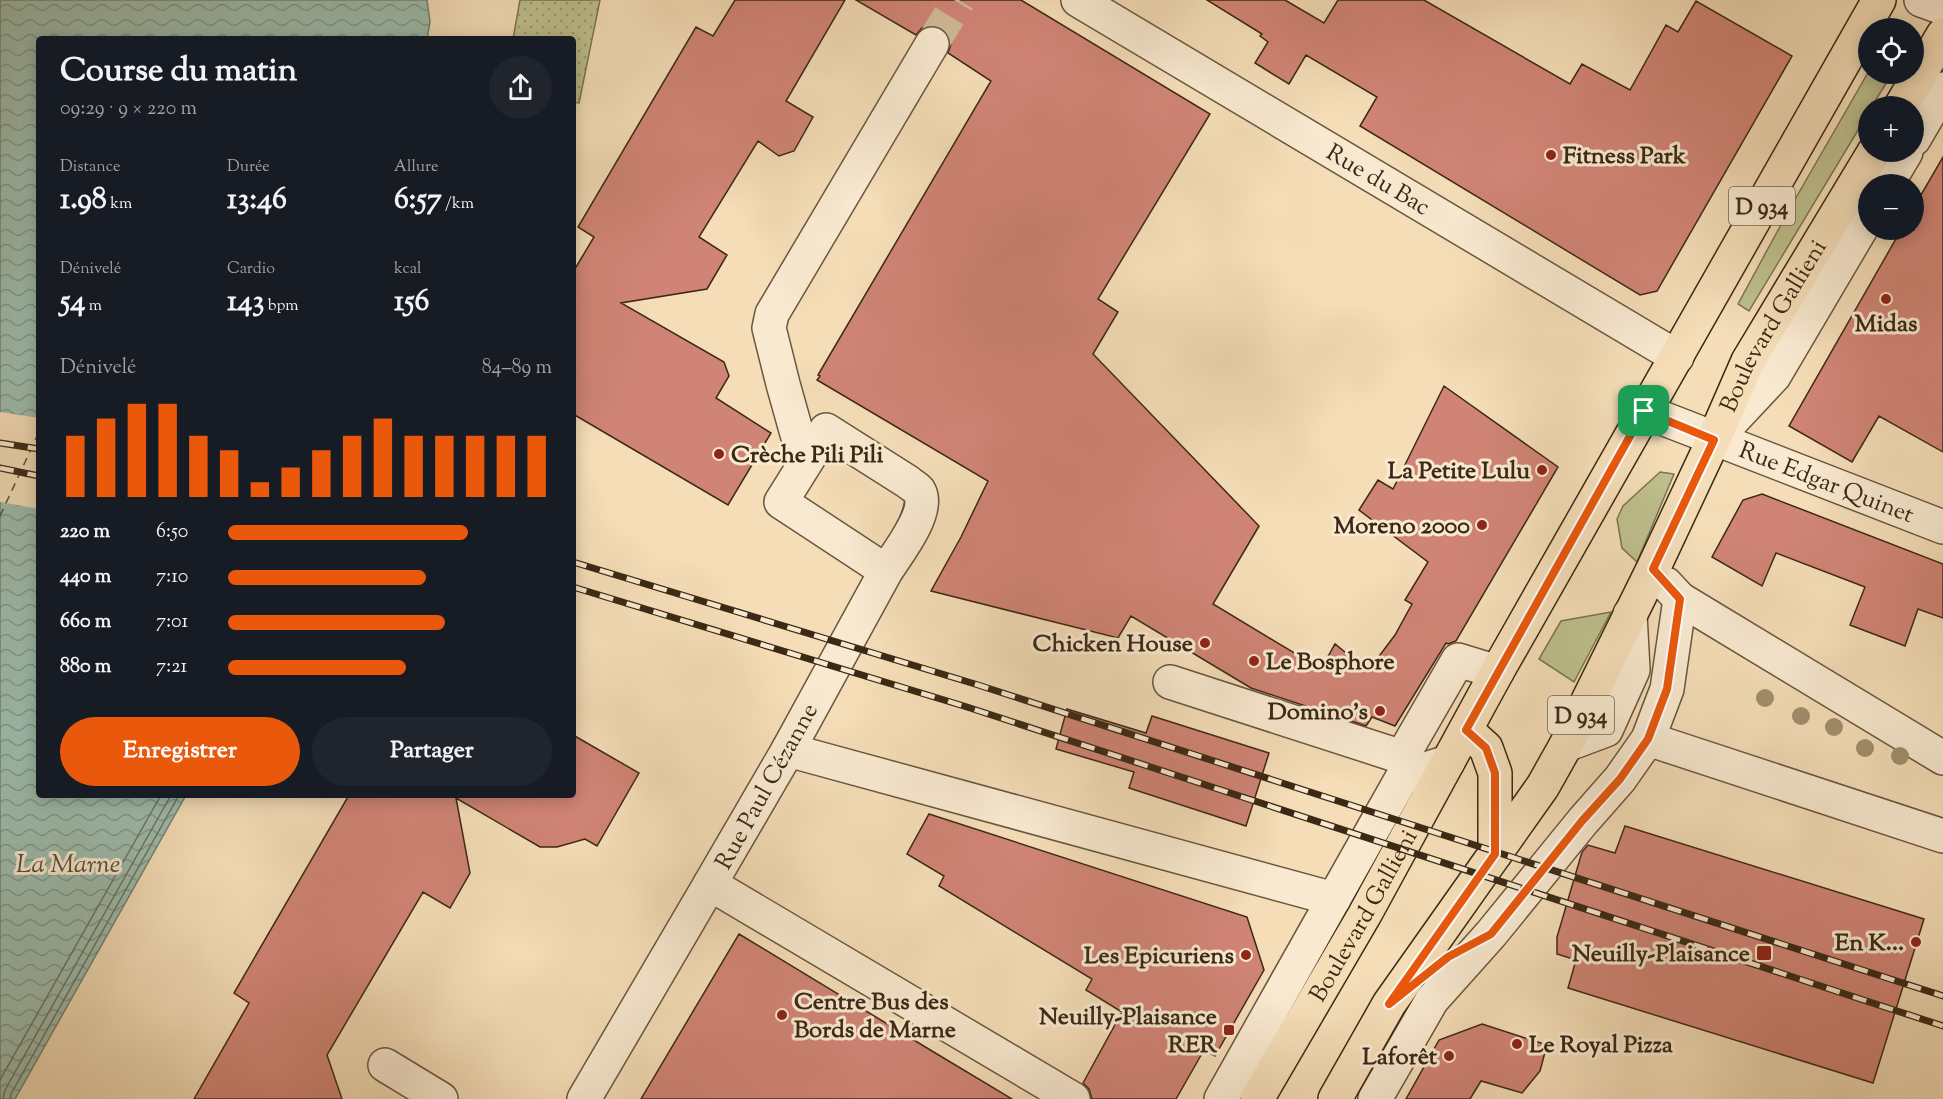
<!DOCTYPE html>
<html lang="fr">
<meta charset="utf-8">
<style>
body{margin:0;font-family:"Sorts Mill Goudy",serif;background:#20242c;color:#f1f3f6;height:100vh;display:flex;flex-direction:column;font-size:22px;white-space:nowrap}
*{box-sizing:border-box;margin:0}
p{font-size:20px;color:#9ea1a6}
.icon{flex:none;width:33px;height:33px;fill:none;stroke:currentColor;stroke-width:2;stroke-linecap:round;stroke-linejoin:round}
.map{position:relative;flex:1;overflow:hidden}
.panel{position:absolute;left:36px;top:36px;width:540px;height:762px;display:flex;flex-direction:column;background:#171b24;border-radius:6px;box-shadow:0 3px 15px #0003}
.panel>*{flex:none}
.fabs{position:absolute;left:1858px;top:18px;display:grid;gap:12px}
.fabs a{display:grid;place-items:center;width:66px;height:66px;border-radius:50%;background:#171b24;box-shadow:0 3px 15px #0003;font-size:30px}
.pin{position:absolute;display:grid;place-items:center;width:51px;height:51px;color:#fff;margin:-26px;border-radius:12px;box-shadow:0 3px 9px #0006}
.round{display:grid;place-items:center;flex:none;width:63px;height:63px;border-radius:32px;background:#20242c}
.summary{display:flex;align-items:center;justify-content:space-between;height:102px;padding:0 24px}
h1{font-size:33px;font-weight:800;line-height:45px}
.metrics{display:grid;grid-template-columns:repeat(3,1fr);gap:9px;height:102px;padding:6px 24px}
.metrics div{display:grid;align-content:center}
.metrics b{font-size:30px;font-weight:800}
.metrics small{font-size:16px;font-weight:400}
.metrics p{font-size:16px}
.chart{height:168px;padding:12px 24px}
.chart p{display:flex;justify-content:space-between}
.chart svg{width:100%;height:108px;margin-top:6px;stroke:#ea580c;stroke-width:6}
.cta{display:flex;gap:12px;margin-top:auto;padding:12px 24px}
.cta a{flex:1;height:69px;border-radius:36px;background:#ea580c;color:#fff;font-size:24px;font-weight:800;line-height:69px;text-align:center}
.cta a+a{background:#20242c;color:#f1f3f6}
ul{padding:0 24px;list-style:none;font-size:20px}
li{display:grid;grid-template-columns:96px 72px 1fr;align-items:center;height:45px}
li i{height:15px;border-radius:8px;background:#ea580c}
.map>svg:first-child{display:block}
.green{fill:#bec08d;stroke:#7c7451;stroke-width:1.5}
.park{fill:url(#park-dots);stroke:#7c7451;stroke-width:1.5}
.water{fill:url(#water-waves);stroke:#758170;stroke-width:1.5}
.pier{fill:#f4ddb7}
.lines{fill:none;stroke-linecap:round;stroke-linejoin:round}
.shore{stroke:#6c7261;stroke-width:1.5}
.ferry{stroke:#534e3b;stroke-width:1.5;stroke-dasharray:8 6;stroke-linecap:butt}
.building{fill:#d08475;stroke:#3b2915;stroke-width:1.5}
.minor-tunnel{stroke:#cfb997;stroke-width:33;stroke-dasharray:33 16;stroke-linecap:butt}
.minor-casing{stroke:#69563e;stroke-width:36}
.major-casing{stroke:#3b2915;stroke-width:36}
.minor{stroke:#f8e9d0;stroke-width:33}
.major{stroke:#f4ddb7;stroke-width:33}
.rail-casing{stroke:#3b2915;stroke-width:7}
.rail{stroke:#f8e9d0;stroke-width:4.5;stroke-dasharray:14;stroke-linecap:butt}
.tree{fill:#a08f6e}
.route-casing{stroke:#fff;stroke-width:12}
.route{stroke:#ea580c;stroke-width:8}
.poi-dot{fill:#8f2418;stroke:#f8e9d0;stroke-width:2}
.labels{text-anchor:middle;stroke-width:6;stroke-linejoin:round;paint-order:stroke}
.shield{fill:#f8e9d0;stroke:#74634d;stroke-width:1.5}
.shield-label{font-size:22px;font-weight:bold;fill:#3b2915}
.poi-label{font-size:24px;font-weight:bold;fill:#3b2915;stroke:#f8e9d0;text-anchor:end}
.street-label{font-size:24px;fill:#3b2915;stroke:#f8e9d0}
.water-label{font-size:26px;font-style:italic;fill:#534e3b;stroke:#f8e9d0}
</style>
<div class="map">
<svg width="1943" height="1099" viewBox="0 0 1943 1099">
<defs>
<pattern id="park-dots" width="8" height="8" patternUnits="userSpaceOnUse" patternTransform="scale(1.5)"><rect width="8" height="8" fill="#bec08d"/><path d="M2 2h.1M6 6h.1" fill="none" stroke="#9c9c72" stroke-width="1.8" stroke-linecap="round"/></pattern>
<pattern id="water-waves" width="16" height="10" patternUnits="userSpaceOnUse" patternTransform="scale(1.5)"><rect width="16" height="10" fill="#9cbcad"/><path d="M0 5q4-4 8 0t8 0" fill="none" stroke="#80998c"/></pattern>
</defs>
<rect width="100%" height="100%" fill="#f4ddb7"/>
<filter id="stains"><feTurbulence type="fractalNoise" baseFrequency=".00333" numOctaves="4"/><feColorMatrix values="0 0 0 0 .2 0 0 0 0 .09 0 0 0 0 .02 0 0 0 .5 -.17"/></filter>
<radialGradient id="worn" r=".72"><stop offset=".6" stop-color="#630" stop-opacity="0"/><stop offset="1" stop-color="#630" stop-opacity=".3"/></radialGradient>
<path class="green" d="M 1869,71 L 1869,74 L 1892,74 L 1872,106 L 1869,106 L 1869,112 L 1749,311 L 1738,304 L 1790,208 Z
M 1660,472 L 1674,474 L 1637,562 L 1622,548 L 1617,519 L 1623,506 Z
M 1611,612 L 1574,682 L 1539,659 L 1561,621 Z"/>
<path class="park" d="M 520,0 L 600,0 L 579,103 L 573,102 L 573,39 L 513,39 Z"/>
<path class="water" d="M 0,0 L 427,0 L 430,22 L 427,39 L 39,39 L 39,795 L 186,795 L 15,1099 L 0,1099 Z"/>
<path class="pier" d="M 0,412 L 39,418 L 39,509 L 0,502 Z"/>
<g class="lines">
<path class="shore" d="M 0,1080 L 161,795
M 3,1099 L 5,1090 L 171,795
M 10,1099 L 11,1094 L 179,795"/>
<path class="ferry" d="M 0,516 L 39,432"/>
</g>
<path class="building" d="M 735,0 L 845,0 L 786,101 L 813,117 L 794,151 L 779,156 L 758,141 L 699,237 L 727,255 L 707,289 L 621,303 L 724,362 L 729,376 L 716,398 L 771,433 L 728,505 L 573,414 L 573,272 L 594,237 L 578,227 L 696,27 L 713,36 Z
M 856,0 L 1021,0 L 1210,114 L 1098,299 L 1118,312 L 1093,354 L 1259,526 L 1213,604 L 1321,669 L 1335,644 L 1368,671 L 1395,635 L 1412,604 L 1405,600 L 1428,562 L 1359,510 L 1378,480 L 1393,489 L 1444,386 L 1558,467 L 1456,641 L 1448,644 L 1446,643 L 1395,726 L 1372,717 L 1366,726 L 1251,688 L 1131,616 L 1118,638 L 931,591 L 961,537 L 988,481 L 817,380 L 820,376 L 818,375 L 991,81 L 948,53 L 951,44 L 948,34 L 942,28 L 932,25 L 922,28 L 916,35 Z
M 1207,0 L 1285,0 L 1324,23 L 1338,0 L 1424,0 L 1570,84 L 1582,64 L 1630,90 L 1666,25 L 1678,32 L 1696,1 L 1792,56 L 1657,291 L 1640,295 L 1360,126 L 1377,97 L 1306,55 L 1289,84 L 1255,63 L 1268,42 L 1260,36 L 1262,34 Z
M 1943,157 L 1943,452 L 1879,416 L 1852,462 L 1789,426 L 1901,230 L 1914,230 L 1914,207 Z
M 1762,494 L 1943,564 L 1943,618 L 1918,609 L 1905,646 L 1850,625 L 1865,587 L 1776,553 L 1762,586 L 1712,557 L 1743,500 Z
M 1067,709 L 1146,733 L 1152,716 L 1269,753 L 1246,826 L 1129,788 L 1134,772 L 1056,749 Z
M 573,735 L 639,773 L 597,846 L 585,839 L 557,847 L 540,847 L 456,798 L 470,873 L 450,908 L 423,892 L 327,1055 L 342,1099 L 194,1099 L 249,1003 L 234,993 L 349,795 L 573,795 Z
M 929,814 L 1247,917 L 1264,970 L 1215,1056 L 1204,1050 L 1176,1099 L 1092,1099 L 1089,1089 L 1083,1083 L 1122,1012 L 1086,990 L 1092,979 L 939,886 L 944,876 L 907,854 Z
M 1625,826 L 1924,919 L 1873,1083 L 1568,988 L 1576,960 L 1557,954 L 1557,937 L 1582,852 L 1588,845 L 1615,853 Z
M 739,934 L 932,1051 L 1012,1099 L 641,1099 Z
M 1482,1024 L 1547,1045 L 1540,1071 L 1522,1093 L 1481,1081 L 1470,1099 L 1406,1099 L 1439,1040 Z"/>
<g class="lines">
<path class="minor-tunnel" d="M 932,44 L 959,0"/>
<defs>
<g id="minor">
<path id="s1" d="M 1078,0 L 1677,357"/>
<path d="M 1921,0 L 1943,8"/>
<path d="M 1914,139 L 1943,89"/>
<path d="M 1887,184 L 1906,152"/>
<path id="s2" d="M 1644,411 L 1943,527"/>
<path d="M 1716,438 L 1774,376 L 1869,215"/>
<path d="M 816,446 L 797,434 L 783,384 L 769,328 L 772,314 L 932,44"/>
<path d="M 886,571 C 897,554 931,511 919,491 C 917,488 911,485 908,482 L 826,430 L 781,502 L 886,571 L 788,750 L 710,884 L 1073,1099"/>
<path d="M 1666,584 L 1680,599 L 1943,758"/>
<path d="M 1170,682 L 1402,757 L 1458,660 L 1497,672"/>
<path d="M 1648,739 L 1943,836"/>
<path d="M 1566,745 L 1606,730 L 1633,670 L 1630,614"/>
<path d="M 788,750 L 1334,899"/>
<path d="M 385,1065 L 441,1099"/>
<path d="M 584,1099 L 710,884"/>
<path d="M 1221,1099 L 1403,776 L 1448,762"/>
<path d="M 1375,1099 L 1432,1000 L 1491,934 L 1583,821 L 1620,779 L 1648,739 L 1667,689 L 1680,599"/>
</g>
<g id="major">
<path d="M 1901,106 L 1943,35"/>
<path d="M 1466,730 L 1486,748 L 1495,773 L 1495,854"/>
<path id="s3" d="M 1257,1099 L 1365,914 L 1497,672 L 1879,0"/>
<path id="s4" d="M 1335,1099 L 1389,1004 L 1543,786 L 1566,745 L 1653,569 L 1714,439 L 1748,361 L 1874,152"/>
</g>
</defs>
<use href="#minor" class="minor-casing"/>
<use href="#major" class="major-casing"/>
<use href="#minor" class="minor"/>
<use href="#major" class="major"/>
<defs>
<path id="rail" d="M 0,443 L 39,449
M 0,468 L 39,476
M 573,562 L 975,684 L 1943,996
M 573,587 L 967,707 L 1943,1026"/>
</defs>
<use href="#rail" class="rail-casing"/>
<use href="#rail" class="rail"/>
</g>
<g class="tree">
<circle cx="1765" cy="698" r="9"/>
<circle cx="1801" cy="716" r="9"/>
<circle cx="1834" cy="727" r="9"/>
<circle cx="1865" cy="748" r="9"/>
<circle cx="1900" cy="756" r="9"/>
</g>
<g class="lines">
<defs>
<path id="route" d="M 1644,411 L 1714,440 L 1653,569 L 1680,599 L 1667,689 L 1648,739 L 1620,779 L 1582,821 L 1491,934 L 1448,957 L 1389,1004 L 1495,854 L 1495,773 L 1486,748 L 1466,730 Z"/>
</defs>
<use href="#route" class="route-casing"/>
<use href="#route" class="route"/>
</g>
<g class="poi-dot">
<circle cx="1551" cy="155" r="6"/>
<circle cx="1886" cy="299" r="6"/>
<circle cx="719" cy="454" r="6"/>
<circle cx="1542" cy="470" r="6"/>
<circle cx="1482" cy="525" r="6"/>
<circle cx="1205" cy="643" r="6"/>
<circle cx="1254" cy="661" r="6"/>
<circle cx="1380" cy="711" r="6"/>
<circle cx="1916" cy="942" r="6"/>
<rect x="1756" y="945" width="16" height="16" rx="3"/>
<circle cx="1246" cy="955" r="6"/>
<circle cx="782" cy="1015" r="6"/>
<rect x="1223" y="1024" width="12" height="12" rx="3"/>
<circle cx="1517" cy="1044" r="6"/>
<circle cx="1449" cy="1056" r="6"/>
</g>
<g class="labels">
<g class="shield">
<rect x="1729" y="187" width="66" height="38" rx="4.5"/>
<rect x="1548" y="696" width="66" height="38" rx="4.5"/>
</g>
<g class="shield-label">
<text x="1762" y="214">D 934</text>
<text x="1581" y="723">D 934</text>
</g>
<g class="poi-label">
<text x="1563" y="163" text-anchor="start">Fitness Park</text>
<text x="1886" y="331" text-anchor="middle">Midas</text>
<text x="731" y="462" text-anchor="start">Crèche Pili Pili</text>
<text x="1530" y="478">La Petite Lulu</text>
<text x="1470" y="533">Moreno 2000</text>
<text x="1193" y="651">Chicken House</text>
<text x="1266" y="669" text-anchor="start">Le Bosphore</text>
<text x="1368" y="719">Domino's</text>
<text x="1904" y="950">En K...</text>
<text x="1750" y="961">Neuilly-Plaisance</text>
<text x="1234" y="963">Les Epicuriens</text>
<text x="794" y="1009" text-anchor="start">Centre Bus des<tspan x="794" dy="28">Bords de Marne</tspan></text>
<text x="1217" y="1024">Neuilly-Plaisance<tspan x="1217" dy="28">RER</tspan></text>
<text x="1529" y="1052" text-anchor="start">Le Royal Pizza</text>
<text x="1437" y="1064">Laforêt</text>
</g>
<g class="street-label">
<text dy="8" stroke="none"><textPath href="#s1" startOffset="350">Rue du Bac</textPath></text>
<text dy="8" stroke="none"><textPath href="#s4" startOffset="891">Boulevard Gallieni</textPath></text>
<text dy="8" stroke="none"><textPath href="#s2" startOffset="196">Rue Edgar Quinet</textPath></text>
<text transform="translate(766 786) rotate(-61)" y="8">Rue Paul Cézanne</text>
<text dy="8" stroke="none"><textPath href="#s3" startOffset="212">Boulevard Gallieni</textPath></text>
</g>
<g class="water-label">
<text x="68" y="872">La Marne</text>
</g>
</g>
<rect width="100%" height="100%" filter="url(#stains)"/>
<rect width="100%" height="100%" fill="url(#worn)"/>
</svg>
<div class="fabs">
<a><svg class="icon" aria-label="locate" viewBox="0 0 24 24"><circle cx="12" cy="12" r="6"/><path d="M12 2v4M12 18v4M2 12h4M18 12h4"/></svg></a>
<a>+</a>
<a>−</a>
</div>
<div class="pin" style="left:1644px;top:411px;background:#1e9e55"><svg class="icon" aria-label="arrive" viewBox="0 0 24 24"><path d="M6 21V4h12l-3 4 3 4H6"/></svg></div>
<section class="panel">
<div class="summary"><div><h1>Course du matin</h1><p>09:29 · 9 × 220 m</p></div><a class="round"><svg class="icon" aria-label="share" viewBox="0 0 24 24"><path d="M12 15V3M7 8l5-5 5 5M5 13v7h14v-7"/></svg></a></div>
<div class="metrics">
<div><p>Distance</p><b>1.98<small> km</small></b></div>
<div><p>Durée</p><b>13:46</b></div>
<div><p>Allure</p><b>6:57<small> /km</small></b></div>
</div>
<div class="metrics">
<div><p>Dénivelé</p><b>54<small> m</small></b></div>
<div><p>Cardio</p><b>143<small> bpm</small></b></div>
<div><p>kcal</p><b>156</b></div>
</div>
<div class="chart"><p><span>Dénivelé</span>84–89 m</p>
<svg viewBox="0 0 160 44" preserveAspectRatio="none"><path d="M5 44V19M15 44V12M25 44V6M35 44V6M45 44V19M55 44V25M65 44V38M75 44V32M85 44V25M95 44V19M105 44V12M115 44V19M125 44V19M135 44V19M145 44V19M155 44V19"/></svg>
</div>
<ul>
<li><b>220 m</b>6:50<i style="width:74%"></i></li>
<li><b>440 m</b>7:10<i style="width:61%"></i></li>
<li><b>660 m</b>7:01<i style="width:67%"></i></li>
<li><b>880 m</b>7:21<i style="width:55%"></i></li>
</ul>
<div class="cta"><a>Enregistrer</a><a>Partager</a></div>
</section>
</div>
